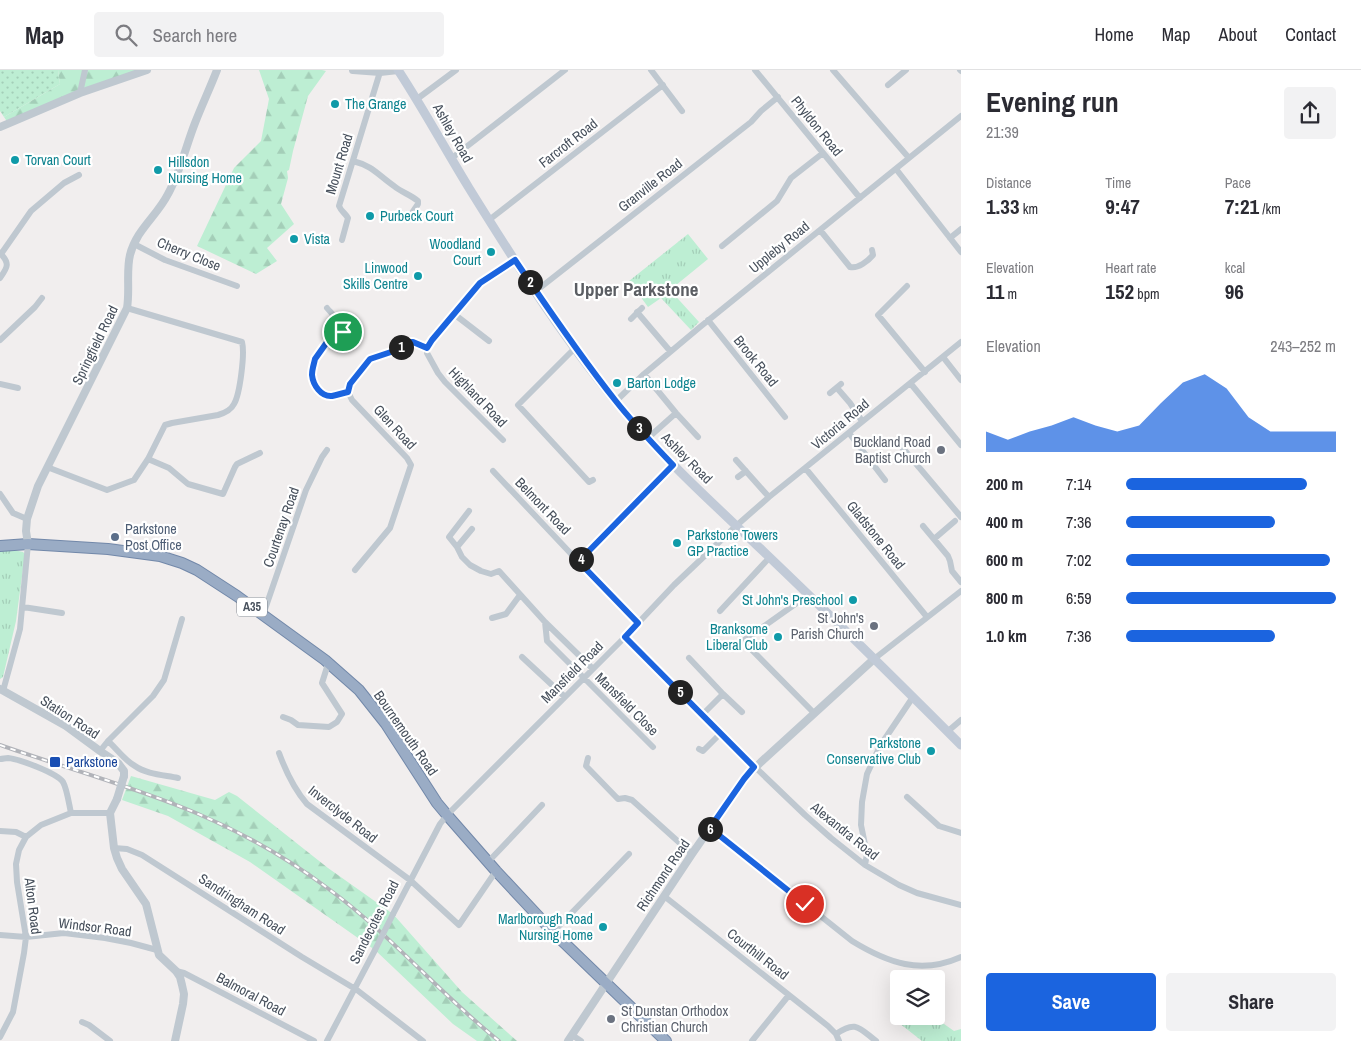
<!DOCTYPE html>
<meta charset="utf-8">
<style>
body{margin:0;font-family:"Archivo Narrow",sans-serif;background:#f2f2f3;color:#2b2b33;height:100vh;display:flex;flex-direction:column;font-size:19px;white-space:nowrap}
*{box-sizing:border-box;margin:0}
p{font-size:16px;color:#7c7c81}
.icon{flex:none;width:28px;height:28px;fill:none;stroke:currentColor;stroke-width:2;stroke-linecap:round;stroke-linejoin:round}
.map{position:relative;flex:1;overflow:hidden}
.panel{display:flex;flex-direction:column;background:#fff;width:400px}
.panel>*{flex:none}
.fabs{position:absolute;left:890px;top:900px;display:grid;gap:10px}
.fabs a{display:grid;place-items:center;width:55px;height:55px;border-radius:5px;background:#fff;box-shadow:0 5px 20px #0002;font-size:25px}
.pin{position:absolute;display:grid;place-items:center;width:42px;height:42px;color:#fff;margin:-21px;border:2px solid #fff;border-radius:50%;box-shadow:0 1px 5px #0007}
.km{position:absolute;width:25px;height:25px;margin:-12px;border-radius:50%;background:#222;color:#fff;font-size:14px;line-height:25px;text-align:center}
.round{display:grid;place-items:center;flex:none;width:52px;height:52px;border-radius:5px;background:#f2f2f3}
.overview{display:flex;align-items:center;justify-content:space-between;height:85px;padding:0 25px}
h1{font-size:28px;font-weight:800;line-height:38px}
.stats{display:grid;grid-template-columns:repeat(3,1fr);gap:8px;height:85px;padding:5px 25px}
.stats div{display:grid;align-content:center}
.stats b{font-size:21px;font-weight:800}
.stats small{font-size:14px;font-weight:400}
.stats p{font-size:14px}
.chart{height:140px;padding:10px 25px}
.chart p{display:flex;justify-content:space-between}
.chart svg{width:100%;height:90px;margin-top:5px;fill:#1b64df;opacity:.7}
.cta{display:flex;gap:10px;margin-top:auto;padding:10px 25px}
.cta a{flex:1;height:58px;border-radius:5px;background:#1b64df;color:#fff;font-size:20px;font-weight:800;line-height:58px;text-align:center}
.cta a+a{background:#f2f2f3;color:#2b2b33}
ul{padding:0 25px;list-style:none;font-size:16px}
li{display:grid;grid-template-columns:80px 60px 1fr;align-items:center;height:38px}
li i{height:12px;border-radius:6px;background:#1b64df}
header{display:flex;align-items:center;gap:30px;box-sizing:border-box;height:70px;padding:0 25px;background:#fff;border-bottom:1px solid #e1e1e2}
header strong{font-size:24px}
nav{display:flex;gap:28px;margin-inline-start:auto;font-size:18px}
.search{width:350px;height:45px;background:#f2f2f3;display:flex;align-items:center;gap:12px;box-sizing:border-box;padding:0 18px;border-radius:5px;color:#7c7c81;font-size:19px}
main{display:flex;flex:1;min-height:0}
.map>svg:first-child{display:block}
.grass{fill:url(#grass-dots)}
.forest{fill:url(#forest-firs)}
.park{fill:url(#park-tufts)}
.lines{fill:none;stroke-linecap:round;stroke-linejoin:round}
.trunk-casing{stroke:#7288a9;stroke-width:12}
.minor{stroke:#bfc8d0;stroke-width:6}
.tertiary{stroke:#bfc8d0;stroke-width:8}
.secondary{stroke:#c1cad7;stroke-width:9}
.trunk{stroke:#9aacc5;stroke-width:10}
.rail-casing{stroke:#b1b3b9;stroke-width:4}
.rail{stroke:#fff;stroke-width:2;stroke-dasharray:5.5;stroke-linecap:butt}
.minor-bridge{stroke:#bfc8d0;stroke-width:6}
.tertiary-bridge{stroke:#bfc8d0;stroke-width:8}
.route-casing{stroke:#fff;stroke-width:10}
.route{stroke:#1b64df;stroke-width:6}
.culture-dot{fill:#0f9aa8;stroke:#fff;stroke-width:2}
.worship-dot{fill:#6b7280;stroke:#fff;stroke-width:2}
.service-dot{fill:#5c6f8a;stroke:#fff;stroke-width:2}
.transit-dot{fill:#1a4fb4;stroke:#fff;stroke-width:2}
.labels{text-anchor:middle;stroke-width:4.5;stroke-linejoin:round;paint-order:stroke}
.shield{fill:#fff;stroke:#7e848d;stroke-width:1}
.shield-label{font-size:12px;font-weight:bold;fill:#47505c}
.culture-label{font-size:14px;fill:#0d838f;stroke:#fff;text-anchor:start}
.street-label{font-size:14px;fill:#47505c;stroke:#fff}
.worship-label{font-size:14px;fill:#5b616d;stroke:#fff;text-anchor:end}
.service-label{font-size:14px;fill:#4e5e75;stroke:#fff;text-anchor:start}
.transit-label{font-size:14px;fill:#164399;stroke:#fff;text-anchor:start}
.district-label{font-size:19px;font-weight:bold;fill:#5b5e63;stroke:#fff}
</style>
<header>
<strong>Map</strong>
<div class="search"><svg class="icon" aria-label="search" viewBox="0 0 24 24"><circle cx="10" cy="10" r="6"/><path d="M15 15l6 6"/></svg>Search here</div>
<nav><a>Home</a><a>Map</a><a>About</a><a>Contact</a></nav>
</header>
<main>
<div class="map">
<svg width="961" height="971" viewBox="0 0 961 971">
<defs>
<pattern id="grass-dots" width="8" height="8" patternUnits="userSpaceOnUse" patternTransform="scale(1.25)"><rect width="8" height="8" fill="#bdeed3"/><path d="M2 2h.1M6 6h.1" fill="none" stroke="#a4ceb8" stroke-width="1.8" stroke-linecap="round"/></pattern>
<pattern id="forest-firs" width="22" height="20" patternUnits="userSpaceOnUse" patternTransform="scale(1.25)"><rect width="22" height="20" fill="#bdeed3"/><path d="M5 1l3.5 6h-7zM16 11l3.5 6h-7z" fill="#a4ceb8"/></pattern>
<pattern id="park-tufts" width="24" height="20" patternUnits="userSpaceOnUse" patternTransform="scale(1.25)"><rect width="24" height="20" fill="#bdeed3"/><path d="M3 7l-1-3M5 7V3M7 7l1-3M15 17l-1-3M17 17v-4M19 17l1-3" fill="none" stroke="#a4ceb8"/></pattern>
</defs>
<rect width="100%" height="100%" fill="#f1eeee"/>
<path class="grass" d="M 0,0 L 58,0 L 60,14 L 4,47 L 0,41 Z"/>
<path class="forest" d="M 58,0 L 147,0 L 8,53 L 4,47 L 60,14 Z
M 259,0 L 322,0 L 326,1 L 308,26 L 293,81 L 289,100 L 287,101 L 288,108 L 281,134 L 294,154 L 267,178 L 277,191 L 256,204 L 197,176 L 234,98 L 261,71 L 269,29 Z
M 131,706 L 215,730 L 229,722 L 237,726 L 328,798 L 393,844 L 462,922 L 517,971 L 477,971 L 453,954 L 375,880 L 250,792 L 168,746 L 122,730 Z"/>
<path class="park" d="M 688,164 L 708,189 L 670,220 L 699,252 L 691,260 L 661,228 L 648,237 L 629,211 Z
M 14,480 L 23,482 L 25,484 L 16,551 L 3,607 L 0,609 L 0,481 Z
M 914,947 L 937,949 L 954,961 L 961,959 L 961,971 L 922,971 L 899,953 Z"/>
<g class="lines">
<defs>
<path id="trunk" d="M 0,476 L 28,474 L 108,479 L 160,486 L 182,493 L 197,500 L 237,526 L 263,545 L 325,590 L 359,620 L 386,654 L 437,733 L 447,745 L 496,801 L 553,862 L 666,971"/>
</defs>
<use href="#trunk" class="trunk-casing"/>
<path class="minor" d="M 651,0 L 682,41
M 755,0 L 860,128
M 833,0 L 909,88
M 960,0 L 961,1
M 888,15 L 906,0
M 80,23 L 85,0
M 417,29 L 456,0
M 452,88 L 565,0
M 353,91 C 373,96 378,105 394,116 C 401,122 411,125 418,131 L 418,134 L 408,149
M 896,99 L 961,182
M 489,150 L 663,15
M 820,160 L 850,197 C 858,199 868,191 873,185 L 872,180
M 950,168 L 961,159
M 342,170 L 348,148 C 345,143 341,141 339,136 L 380,2
M 134,174 L 165,190 L 237,216
M 722,176 L 777,131 L 791,108 L 823,83
M 0,183 C 10,193 8,197 0,208
M 1,184 L 31,141 L 64,113 L 79,105
M 907,216 L 878,245 L 925,302
M 536,221 L 751,52 L 761,41 L 778,27
M 327,238 C 331,243 338,248 338,256 C 330,275 300,294 316,317 C 325,330 336,325 348,322
M 637,242 L 670,281
M 454,244 L 489,271
M 631,249 L 642,238
M 708,250 L 785,347
M 0,270 L 35,237 L 42,228
M 575,278 L 518,335 L 589,412 L 593,410
M 943,287 L 961,310
M 644,304 L 676,343 L 698,367
M 0,314 L 18,318
M 911,314 L 961,375
M 837,318 L 850,333 L 862,351
M 830,323 L 841,314
M 616,331 L 644,304 L 700,257 L 961,46
M 849,363 L 885,410
M 648,368 L 676,343
M 503,370 L 445,312 L 438,303 L 427,283 L 427,278 L 432,270 L 480,213 L 515,190
M 901,376 L 961,447
M 148,389 L 169,398 L 188,414 L 223,424 L 235,397 L 237,394 L 260,383
M 736,390 L 769,427
M 47,397 L 107,420 L 134,410 L 148,389 L 165,355 L 172,353 L 218,345 C 225,343 231,340 234,334 C 240,324 245,283 242,272 L 127,238
M 806,399 L 927,547
M 493,401 L 575,488 L 580,491 L 583,495 L 638,553
M 738,407 L 746,401
M 0,424 L 13,443 L 27,449
M 469,441 L 449,467 L 457,477 L 472,459
M 923,456 L 948,486 L 950,491 L 952,501 L 961,512
M 934,469 L 955,451
M 457,477 L 462,487 L 470,495 L 481,501 L 491,504 L 499,501 L 545,552 L 593,599
M 580,491 L 582,488 L 673,395
M 355,500 L 390,458 L 411,395 L 407,388 L 352,330 L 348,322 L 350,314 L 370,289 L 397,280 L 408,272 L 413,271 L 427,278
M 808,525 L 743,571 L 814,643
M 23,537 L 62,543
M 720,541 L 770,487
M 263,545 L 306,420 L 322,387 L 327,380
M 492,548 L 506,544 L 520,525
M 545,552 L 547,571 L 653,677
M 625,567 L 755,697 L 805,745 L 831,768 L 865,795 L 899,815 L 917,823 L 961,835
M 522,587 L 565,627
M 689,588 L 723,624 L 702,645
M 874,589 L 961,521
M 3,621 L 20,559 L 28,474
M 723,624 L 742,642
M 283,647 L 291,650 L 298,655 L 329,657 L 337,652 L 342,644 L 322,613 L 328,594
M 947,662 L 961,650
M 108,671 C 117,679 124,690 135,696 C 146,704 164,705 178,708
M 699,679 L 703,681 L 721,663
M 100,681 L 108,671 L 153,626 L 164,610 L 182,549
M 279,683 C 286,702 294,719 307,734 L 410,810 L 459,855 L 496,801
M 588,688 L 586,696 L 618,729 L 625,728 L 632,730 L 692,784
M 0,689 C 3,689 5,688 8,688 C 19,689 57,703 63,712 C 67,719 69,734 71,743
M 907,727 L 939,756 L 961,763
M 710,758 L 852,871 C 888,893 921,905 961,887
M 0,761 L 16,762 L 26,767
M 114,778 L 127,779 L 142,785 L 302,887 L 357,920 L 423,971
M 488,792 L 542,735
M 865,795 L 867,784 L 861,755 L 862,732 L 867,704 L 880,676 L 913,627
M 664,826 L 828,956 L 836,964 L 839,971
M 393,844 L 440,754 L 447,745 L 625,567 L 674,515 L 736,456 L 769,427 L 961,272
M 553,862 L 629,784
M 0,865 L 26,867 L 64,863 L 105,868 L 131,873 L 157,880
M 176,901 L 184,903 L 209,916 L 314,971
M 82,952 L 89,955 L 110,971
M 836,964 C 856,950 859,958 876,971
M 572,965 L 581,971
M 0,967 L 13,942 L 24,883 L 26,867 L 17,812 L 16,794 L 19,780 L 26,767 L 41,755 L 71,743 L 110,743
M 327,971 L 375,880
M 752,971 L 789,925"/>
<path class="tertiary" d="M 353,0 L 380,2 L 398,0
M 0,57 L 80,23 L 147,0
M 28,474 L 26,461 L 27,449 L 38,416 L 127,238 C 130,221 126,201 130,185 C 136,160 157,146 168,124 C 180,102 186,76 195,53 C 202,35 210,18 217,0
M 0,619 L 66,656 L 100,681 L 118,693 L 124,701 L 124,706
M 117,729 L 110,743 L 114,778 L 117,788 L 122,799 L 146,834 L 159,885 L 176,901 L 180,907 L 182,915 L 184,924 L 183,934 L 175,971
M 568,971 L 692,784 L 744,709 L 761,692 L 874,589"/>
<path class="secondary" d="M 398,0 C 423,38 445,79 469,118 C 518,197 569,277 629,347 C 671,396 718,438 764,482 C 831,546 896,610 961,675"/>
<use href="#trunk" class="trunk"/>
<defs>
<path id="rail" d="M 0,675 C 65,698 132,716 196,743 C 243,763 289,789 330,820 C 391,865 440,924 499,971"/>
</defs>
<use href="#rail" class="rail-casing"/>
<use href="#rail" class="rail"/>
<path class="minor-bridge" d="M 375,880 L 393,844"/>
<path class="tertiary-bridge" d="M 117,729 L 124,706"/>
</g>
<g class="lines">
<defs>
<path id="route" d="M 343,262 L 337,258 L 315,289 C 314,294 312,299 312,305 C 313,315 321,327 332,326 C 337,325 343,323 348,322 L 350,314 L 370,289 L 397,280 L 408,272 L 413,272 L 427,278 L 432,270 L 480,213 L 515,190 C 547,237 579,285 615,330 C 633,353 653,374 673,395 L 582,488 L 580,492 L 581,494 L 638,553 L 625,567 L 754,697 L 744,709 L 710,758 L 805,834"/>
</defs>
<use href="#route" class="route-casing"/>
<use href="#route" class="route"/>
</g>
<g class="culture-dot">
<circle cx="335" cy="34" r="5"/>
<circle cx="15" cy="90" r="5"/>
<circle cx="158" cy="100" r="5"/>
<circle cx="370" cy="146" r="5"/>
<circle cx="294" cy="169" r="5"/>
<circle cx="491" cy="182" r="5"/>
<circle cx="418" cy="206" r="5"/>
<circle cx="617" cy="313" r="5"/>
<circle cx="677" cy="473" r="5"/>
<circle cx="853" cy="530" r="5"/>
<circle cx="778" cy="567" r="5"/>
<circle cx="931" cy="681" r="5"/>
<circle cx="603" cy="857" r="5"/>
</g>
<g class="worship-dot">
<circle cx="941" cy="380" r="5"/>
<circle cx="874" cy="556" r="5"/>
<circle cx="611" cy="949" r="5"/>
</g>
<circle class="service-dot" cx="115" cy="467" r="5"/>
<rect class="transit-dot" x="49" y="686" width="12" height="12" rx="2.5"/>
<g class="labels">
<rect class="shield" x="237" y="527.5" width="30" height="19" rx="4"/>
<g class="shield-label">
<text x="252" y="541">A35</text>
</g>
<g class="culture-label">
<text x="345" y="39">The Grange</text>
<text x="25" y="95">Torvan Court</text>
<text x="168" y="97">Hillsdon<tspan x="168" dy="16">Nursing Home</tspan></text>
<text x="380" y="151">Purbeck Court</text>
<text x="304" y="174">Vista</text>
<text x="481" y="179" text-anchor="end">Woodland<tspan x="481" dy="16">Court</tspan></text>
<text x="408" y="203" text-anchor="end">Linwood<tspan x="408" dy="16">Skills Centre</tspan></text>
<text x="627" y="318">Barton Lodge</text>
<text x="687" y="470">Parkstone Towers<tspan x="687" dy="16">GP Practice</tspan></text>
<text x="843" y="535" text-anchor="end">St John's Preschool</text>
<text x="768" y="564" text-anchor="end">Branksome<tspan x="768" dy="16">Liberal Club</tspan></text>
<text x="921" y="678" text-anchor="end">Parkstone<tspan x="921" dy="16">Conservative Club</tspan></text>
<text x="593" y="854" text-anchor="end">Marlborough Road<tspan x="593" dy="16">Nursing Home</tspan></text>
</g>
<g class="street-label">
<text transform="translate(817 56) rotate(51)" y="5">Phyldon Road</text>
<text transform="translate(453 63) rotate(60)" y="5">Ashley Road</text>
<text transform="translate(568 73) rotate(-38)" y="5">Farcroft Road</text>
<text transform="translate(339 94) rotate(-73)" y="5">Mount Road</text>
<text transform="translate(650 115) rotate(-38)" y="5">Granville Road</text>
<text transform="translate(779 177) rotate(-39)" y="5">Uppleby Road</text>
<text transform="translate(189 184) rotate(22)" y="5">Cherry Close</text>
<text transform="translate(95 275) rotate(-64)" y="5">Springfield Road</text>
<text transform="translate(756 291) rotate(51)" y="5">Brook Road</text>
<text transform="translate(478 327) rotate(46)" y="5">Highland Road</text>
<text transform="translate(840 354) rotate(-40)" y="5">Victoria Road</text>
<text transform="translate(395 357) rotate(47)" y="5">Glen Road</text>
<text transform="translate(687 388) rotate(45)" y="5">Ashley Road</text>
<text transform="translate(543 436) rotate(46)" y="5">Belmont Road</text>
<text transform="translate(281 457) rotate(-71)" y="5">Courtenay Road</text>
<text transform="translate(876 465) rotate(51)" y="5">Gladstone Road</text>
<text transform="translate(572 602) rotate(-45)" y="5">Mansfield Road</text>
<text transform="translate(627 634) rotate(45)" y="5">Mansfield Close</text>
<text transform="translate(70 647) rotate(33)" y="5">Station Road</text>
<text transform="translate(406 663) rotate(55)" y="5">Bournemouth Road</text>
<text transform="translate(343 744) rotate(38)" y="5">Inverclyde Road</text>
<text transform="translate(845 761) rotate(39)" y="5">Alexandra Road</text>
<text transform="translate(663 805) rotate(-56)" y="5">Richmond Road</text>
<text transform="translate(242 834) rotate(33)" y="5">Sandringham Road</text>
<text transform="translate(33 836) rotate(83)" y="5">Alton Road</text>
<text transform="translate(374 852) rotate(-63)" y="5">Sandecotes Road</text>
<text transform="translate(95 857) rotate(7)" y="5">Windsor Road</text>
<text transform="translate(758 884) rotate(38)" y="5">Courthill Road</text>
<text transform="translate(251 924) rotate(28)" y="5">Balmoral Road</text>
</g>
<g class="worship-label">
<text x="931" y="377">Buckland Road<tspan x="931" dy="16">Baptist Church</tspan></text>
<text x="864" y="553">St John's<tspan x="864" dy="16">Parish Church</tspan></text>
<text x="621" y="946" text-anchor="start">St Dunstan Orthodox<tspan x="621" dy="16">Christian Church</tspan></text>
</g>
<g class="service-label">
<text x="125" y="464">Parkstone<tspan x="125" dy="16">Post Office</tspan></text>
</g>
<g class="transit-label">
<text x="66" y="697">Parkstone</text>
</g>
<g class="district-label">
<text x="636" y="226">Upper Parkstone</text>
</g>
</g>
</svg>
<div class="fabs">
<a><svg class="icon" aria-label="layers" viewBox="0 0 24 24"><path d="M12 4l9 5-9 5-9-5zM3 14l9 5 9-5"/></svg></a>
</div>
<div class="pin" style="left:343px;top:262px;background:#1e9e55"><svg class="icon" aria-label="arrive" viewBox="0 0 24 24"><path d="M6 21V4h12l-3 4 3 4H6"/></svg></div>
<div class="pin" style="left:805px;top:834px;background:#d93025"><svg class="icon" aria-label="check" viewBox="0 0 24 24"><path d="M5 12l5 5 9-10"/></svg></div>
<b class="km" style="left:401px;top:277px">1</b>
<b class="km" style="left:530px;top:212px">2</b>
<b class="km" style="left:639px;top:358px">3</b>
<b class="km" style="left:581px;top:489px">4</b>
<b class="km" style="left:680px;top:622px">5</b>
<b class="km" style="left:710px;top:759px">6</b>
</div>
<section class="panel">
<div class="overview"><div><h1>Evening run</h1><p>21:39</p></div><a class="round"><svg class="icon" aria-label="share" viewBox="0 0 24 24"><path d="M12 15V3M7 8l5-5 5 5M5 13v7h14v-7"/></svg></a></div>
<div class="stats">
<div><p>Distance</p><b>1.33<small> km</small></b></div>
<div><p>Time</p><b>9:47</b></div>
<div><p>Pace</p><b>7:21<small> /km</small></b></div>
</div>
<div class="stats">
<div><p>Elevation</p><b>11<small> m</small></b></div>
<div><p>Heart rate</p><b>152<small> bpm</small></b></div>
<div><p>kcal</p><b>96</b></div>
</div>
<div class="chart"><p><span>Elevation</span>243–252 m</p>
<svg viewBox="0 0 160 44" preserveAspectRatio="none"><path d="M0 44V34L10 38L20 34L30 31L40 27L50 31L60 34L70 31L80 20L90 10L100 6L110 13L120 27L130 34L140 34L150 34L160 34V44z"/></svg>
</div>
<ul>
<li><b>200 m</b>7:14<i style="width:86%"></i></li>
<li><b>400 m</b>7:36<i style="width:71%"></i></li>
<li><b>600 m</b>7:02<i style="width:97%"></i></li>
<li><b>800 m</b>6:59<i style="width:100%"></i></li>
<li><b>1.0 km</b>7:36<i style="width:71%"></i></li>
</ul>
<div class="cta"><a>Save</a><a>Share</a></div>
</section>
</main>
